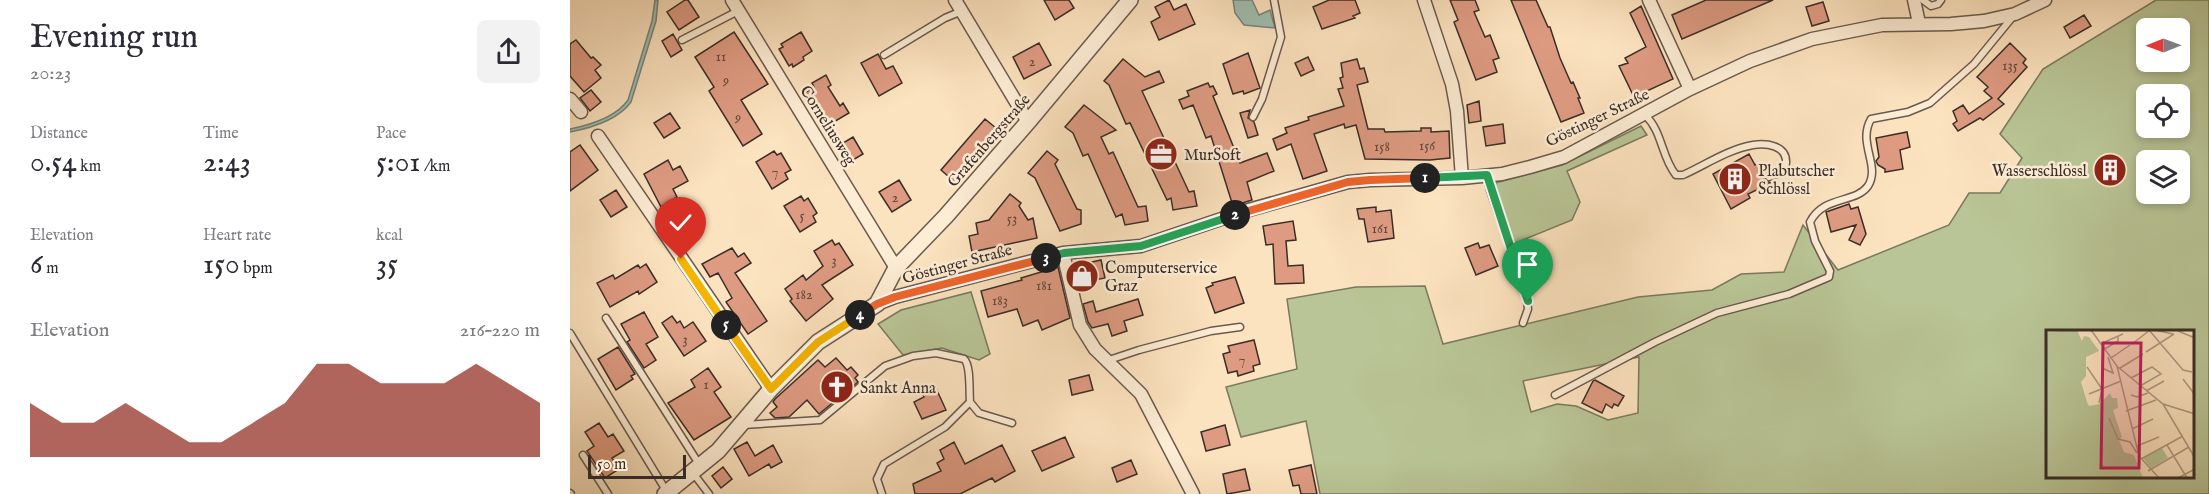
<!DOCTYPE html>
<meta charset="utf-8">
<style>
body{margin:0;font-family:"IM FELL English",serif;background:#f2f2f3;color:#2b2b33;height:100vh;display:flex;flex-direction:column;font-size:22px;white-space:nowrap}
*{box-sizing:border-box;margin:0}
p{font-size:20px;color:#7c7c81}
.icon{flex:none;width:33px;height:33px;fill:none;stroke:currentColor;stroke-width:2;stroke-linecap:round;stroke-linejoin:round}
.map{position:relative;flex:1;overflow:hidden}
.sheet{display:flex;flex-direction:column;background:#fff;width:570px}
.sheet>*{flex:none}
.needle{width:39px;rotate:269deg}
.tools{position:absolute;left:1566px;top:18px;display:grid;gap:12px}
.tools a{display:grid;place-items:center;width:54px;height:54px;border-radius:9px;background:#fff;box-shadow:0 3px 9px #0003;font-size:30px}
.scale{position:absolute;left:18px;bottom:15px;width:98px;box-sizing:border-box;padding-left:6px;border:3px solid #3a2d28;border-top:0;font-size:16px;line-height:21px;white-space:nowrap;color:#3a2d28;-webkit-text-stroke:4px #fdedd5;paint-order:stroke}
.pin{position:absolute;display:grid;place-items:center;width:51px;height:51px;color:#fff;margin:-62px -26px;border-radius:50% 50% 50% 0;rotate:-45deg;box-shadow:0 0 6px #0007}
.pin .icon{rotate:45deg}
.km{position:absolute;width:30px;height:30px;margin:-15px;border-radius:50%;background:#222;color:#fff;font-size:16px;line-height:30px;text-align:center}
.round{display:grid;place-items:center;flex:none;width:63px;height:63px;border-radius:9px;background:#f2f2f3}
.summary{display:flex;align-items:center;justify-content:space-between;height:102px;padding:0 30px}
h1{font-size:33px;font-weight:600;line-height:45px}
.metrics{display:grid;grid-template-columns:repeat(3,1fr);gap:9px;height:102px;padding:6px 30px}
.metrics div{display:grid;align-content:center}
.metrics b{font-size:30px;font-weight:600}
.metrics small{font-size:16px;font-weight:400}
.metrics p{font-size:16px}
.chart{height:168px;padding:12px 30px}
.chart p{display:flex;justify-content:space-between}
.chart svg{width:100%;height:108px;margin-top:6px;fill:#8f2418;opacity:.7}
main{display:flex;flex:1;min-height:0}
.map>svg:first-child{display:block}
.green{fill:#b9c596;stroke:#7a795f;stroke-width:1.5;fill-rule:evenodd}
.water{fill:#9fbeb1;stroke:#77847a;stroke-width:1.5}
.building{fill:#de9b82;stroke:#3a2d28;stroke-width:1.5}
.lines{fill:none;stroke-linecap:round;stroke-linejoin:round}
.service-casing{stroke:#6a5a4e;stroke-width:9}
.minor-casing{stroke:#6a5a4e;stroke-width:15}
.tertiary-casing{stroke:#6a5a4e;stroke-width:18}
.service{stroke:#fdedd5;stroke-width:6}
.minor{stroke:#fdedd5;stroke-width:12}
.tertiary{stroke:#fdedd5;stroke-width:15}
.split-1-casing{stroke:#fff;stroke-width:12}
.split-2-casing{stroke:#fff;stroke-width:12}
.split-3-casing{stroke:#fff;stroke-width:12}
.split-4-casing{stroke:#fff;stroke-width:12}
.split-5-casing{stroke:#fff;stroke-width:12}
.split-6-casing{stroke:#fff;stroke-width:12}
.split-1{stroke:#22a559;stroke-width:8}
.split-2{stroke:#f0652b;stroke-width:8}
.split-3{stroke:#22a559;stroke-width:8}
.split-4{stroke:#f0652b;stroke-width:8}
.split-5{stroke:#f5b400;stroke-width:8}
.split-6{stroke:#f5b400;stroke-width:8}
.labels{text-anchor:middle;stroke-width:5;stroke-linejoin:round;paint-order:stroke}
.number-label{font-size:14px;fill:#63483e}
.street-label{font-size:16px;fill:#3a2d28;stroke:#fdedd5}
.poi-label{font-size:16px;fill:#3a2d28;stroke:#fdedd5;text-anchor:start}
.inset-road{fill:none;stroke:#ae9a83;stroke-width:1.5}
.view{fill:#c2185b;fill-opacity:0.15;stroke:#c2185b;stroke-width:3}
.inset-edge{fill:none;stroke:#3a2d28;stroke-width:3}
</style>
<main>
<section class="sheet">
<div class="summary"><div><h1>Evening run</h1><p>20:23</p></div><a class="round"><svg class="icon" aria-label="share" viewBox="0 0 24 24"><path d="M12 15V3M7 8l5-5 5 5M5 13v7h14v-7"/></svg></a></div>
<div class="metrics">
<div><p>Distance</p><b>0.54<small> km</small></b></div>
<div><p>Time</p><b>2:43</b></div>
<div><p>Pace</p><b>5:01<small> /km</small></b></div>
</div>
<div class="metrics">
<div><p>Elevation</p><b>6<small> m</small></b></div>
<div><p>Heart rate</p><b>150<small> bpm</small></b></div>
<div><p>kcal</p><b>35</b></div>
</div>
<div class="chart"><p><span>Elevation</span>216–220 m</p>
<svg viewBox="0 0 160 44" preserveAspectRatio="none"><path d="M0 44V22L10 30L20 30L30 22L40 30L50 38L60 38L70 30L80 22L90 6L100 6L110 14L120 14L130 14L140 6L150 14L160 22V44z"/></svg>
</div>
</section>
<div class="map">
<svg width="1639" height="494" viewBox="0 0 1639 494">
<rect width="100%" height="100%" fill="#fce3bf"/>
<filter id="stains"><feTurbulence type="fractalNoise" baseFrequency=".00333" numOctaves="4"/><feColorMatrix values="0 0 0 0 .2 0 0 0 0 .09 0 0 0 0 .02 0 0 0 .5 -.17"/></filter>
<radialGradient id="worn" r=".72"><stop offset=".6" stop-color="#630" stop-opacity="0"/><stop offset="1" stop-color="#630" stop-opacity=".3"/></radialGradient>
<path class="green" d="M 1586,0 L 1639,0 L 1639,494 L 750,494 L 736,421 L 671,437 L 656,387 L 727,369 L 717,299 L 786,287 L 855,286 L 873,344 L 1068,297 L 1142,290 L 1171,274 L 1214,272 L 1233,225 L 1268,270 L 1379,225 L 1399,193 L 1430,193 L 1452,158 L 1430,134 L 1473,69 ZM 1576,28 L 1610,28 L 1610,62 L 1576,62 ZM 1576,94 L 1610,94 L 1610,128 L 1576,128 ZM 1576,160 L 1610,160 L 1610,194 L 1576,194 ZM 1477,332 L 1622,332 L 1622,478 L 1477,478 ZM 1069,357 L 1068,413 L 1038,420 L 1006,406 L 987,404 L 961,412 L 953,381 Z
M 1071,126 L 1077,135 L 997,171 L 1010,202 L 1002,220 L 943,244 L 925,183 L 992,165 Z
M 401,292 L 420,354 L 409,360 L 372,348 L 333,355 L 308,324 L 331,310 Z"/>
<path class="water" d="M 85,0 L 88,0 L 86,21 L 61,102 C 48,120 21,128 0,132 L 0,129 C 20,125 46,117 58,100 L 82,21 Z
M 663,0 L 682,0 L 689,15 L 700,10 L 705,28 L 674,25 L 665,13 Z"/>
<path class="building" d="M 115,0 L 118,0 L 129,17 L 109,30 L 97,12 Z
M 474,0 L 499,0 L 504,8 L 485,20 Z
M 599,0 L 604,10 L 616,4 L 625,24 L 589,40 L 581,22 L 590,17 L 585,7 Z
M 759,0 L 785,0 L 790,13 L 783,16 L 785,18 L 752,29 L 743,7 Z
M 880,0 L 905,0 L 909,10 L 904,12 L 915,37 L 920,35 L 929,58 L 923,60 L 927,72 L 906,80 L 884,22 L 888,20 Z
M 941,0 L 966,0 L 978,27 L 980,27 L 990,58 L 1001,83 L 1003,82 L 1010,98 L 1008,98 L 1014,113 L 991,122 Z
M 1136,0 L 1203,0 L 1112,39 L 1102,15 Z
M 1253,2 L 1259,21 L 1242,26 L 1236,7 Z
M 1071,6 L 1103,79 L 1064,97 L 1049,66 L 1058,63 L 1055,58 L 1076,47 L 1060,13 Z
M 1514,15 L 1521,26 L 1500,38 L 1494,27 Z
M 164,32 L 198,84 L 171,100 L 192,134 L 173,146 L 139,91 L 144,87 L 125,57 Z
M 231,32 L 242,51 L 233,57 L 234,60 L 223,67 L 222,64 L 219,66 L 209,49 L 213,47 L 211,44 Z
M 103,34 L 112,50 L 101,57 L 92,41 Z
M 6,40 L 21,58 L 23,57 L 31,65 L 25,70 L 31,78 L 14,92 L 0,76 L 0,44 Z
M 469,43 L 481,65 L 454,79 L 443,57 Z
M 1440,43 L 1456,59 L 1453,63 L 1457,67 L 1428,99 L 1434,104 L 1413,120 L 1410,118 L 1388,131 L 1383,124 L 1387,121 L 1383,111 L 1393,105 L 1399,114 L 1422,98 L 1414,91 L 1418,87 L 1407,77 Z
M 678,53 L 690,88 L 674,94 L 673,91 L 663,94 L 653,64 Z
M 308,54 L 316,69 L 323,66 L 332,83 L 309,96 L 291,63 Z
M 738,57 L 744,70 L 731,76 L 725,63 Z
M 553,59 L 575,77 L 589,71 L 594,82 L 572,91 L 619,192 L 624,191 L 627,206 L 603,210 L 601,198 L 597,200 L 560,123 L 556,124 L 539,85 L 534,81 Z
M 787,59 L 790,69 L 794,68 L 798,82 L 787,85 L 798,129 L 814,129 L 815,132 L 851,131 L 851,128 L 861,128 L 861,132 L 879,131 L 880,158 L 860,160 L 795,159 L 786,125 L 775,128 L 774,124 L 744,134 L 757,171 L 733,179 L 721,144 L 707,150 L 703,139 L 717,133 L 715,128 L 739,120 L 738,117 L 774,106 L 768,89 L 773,88 L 770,78 L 773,77 L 771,63 Z
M 256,75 L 261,85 L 258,87 L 270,106 L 273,103 L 279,113 L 257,126 L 235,93 L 244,87 L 242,83 Z
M 638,83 L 640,87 L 643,86 L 647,94 L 643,96 L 670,163 L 697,153 L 704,171 L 677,182 L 682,200 L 663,206 L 641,136 L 636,138 L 623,105 L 613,109 L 609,100 L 619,96 L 617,91 Z
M 21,90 L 31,102 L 20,111 L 10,98 Z
M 909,101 L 911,121 L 899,123 L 897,105 Z
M 514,105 L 546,130 L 531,137 L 539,154 L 543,152 L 568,207 L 576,206 L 578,221 L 555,225 L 552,214 L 546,217 L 518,154 L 513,156 L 503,133 L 495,127 Z
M 680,110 L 678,118 L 684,122 L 688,135 L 678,138 L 670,113 Z
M 100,113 L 110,128 L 94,138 L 84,123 Z
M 415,119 L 432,133 L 387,184 L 371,170 Z
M 933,124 L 935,143 L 916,146 L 913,127 Z
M 1337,132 L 1340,147 L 1330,150 L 1333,169 L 1315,172 L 1315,169 L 1308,165 L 1306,161 L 1309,157 L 1306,138 Z
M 283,137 L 293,154 L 278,163 L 268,146 Z
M 10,145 L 28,170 L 0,191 L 0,152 Z
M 204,151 L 207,155 L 211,153 L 221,170 L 215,173 L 218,179 L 202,189 L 186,162 Z
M 477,151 L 488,160 L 485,164 L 507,209 L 511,210 L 511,224 L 490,231 L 465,178 L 458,173 Z
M 1179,154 L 1185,165 L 1190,163 L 1196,173 L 1195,180 L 1201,183 L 1178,194 L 1180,198 L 1161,209 L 1143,174 Z
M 98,160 L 103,170 L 110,166 L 118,181 L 103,189 L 107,197 L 91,207 L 74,174 Z
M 329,180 L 341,200 L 322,212 L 309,192 Z
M 46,190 L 57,207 L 41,217 L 30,200 Z
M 440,194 L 451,203 L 449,206 L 458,220 L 463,218 L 467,238 L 402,252 L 399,236 L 408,234 L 406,223 L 419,220 Z
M 231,196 L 234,201 L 238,198 L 247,213 L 243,216 L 246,222 L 230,232 L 214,206 Z
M 1279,204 L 1281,209 L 1288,207 L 1296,234 L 1290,245 L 1279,240 L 1286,225 L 1261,232 L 1256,212 Z
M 806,207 L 806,212 L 821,210 L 824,238 L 798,242 L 794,219 L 789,219 L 787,209 Z
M 723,221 L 726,240 L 716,241 L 718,266 L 733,265 L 734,283 L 705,284 L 703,244 L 696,245 L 693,226 Z
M 262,240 L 265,245 L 269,243 L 283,265 L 252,285 L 263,299 L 236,321 L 220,301 L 222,299 L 215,289 L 233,275 L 236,280 L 253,266 L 244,251 Z
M 908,243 L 910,248 L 919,245 L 928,266 L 906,275 L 895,248 Z
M 162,248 L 168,257 L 174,253 L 181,263 L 165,273 L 197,321 L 178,334 L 156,302 L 162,298 L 148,273 L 140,277 L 132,264 Z
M 531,260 L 535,278 L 509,283 L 504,266 Z
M 76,264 L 87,282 L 69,294 L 68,291 L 40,307 L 27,283 L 43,275 L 45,279 L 68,265 L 70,268 Z
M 488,267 L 500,318 L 472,330 L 468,320 L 453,326 L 447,309 L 418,317 L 411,291 L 452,280 L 451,278 Z
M 665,277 L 674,303 L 645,313 L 636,288 L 643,285 L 642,283 Z
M 568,299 L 573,315 L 554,321 L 557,331 L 542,336 L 538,324 L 522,328 L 518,322 L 513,304 L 523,301 L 526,312 Z
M 74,312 L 88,337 L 76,344 L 86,360 L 74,368 L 57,342 L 60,340 L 51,324 Z
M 102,316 L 107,323 L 110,321 L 114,328 L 123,322 L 136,341 L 114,356 L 92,323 Z
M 684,340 L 690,364 L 683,366 L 684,371 L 668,376 L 667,371 L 658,373 L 653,354 L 660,352 L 658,346 Z
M 48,347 L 65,374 L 61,376 L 63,379 L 46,390 L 28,359 Z
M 266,358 L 277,370 L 281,367 L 288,375 L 285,378 L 288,382 L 249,414 L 237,400 L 219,417 L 205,418 L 200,413 L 207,407 L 203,402 L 205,399 L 248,360 L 255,367 Z
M 138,368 L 151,387 L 144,392 L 161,417 L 124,440 L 98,403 L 125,387 L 121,380 Z
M 519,375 L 523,390 L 502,395 L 499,380 Z
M 1025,380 L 1054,396 L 1048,406 L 1044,404 L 1042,408 L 1036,404 L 1032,413 L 1012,403 L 1023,381 Z
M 365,386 L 376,410 L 352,419 L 344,402 L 354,397 L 352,393 Z
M 29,423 L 38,437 L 43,434 L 54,451 L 42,458 L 49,469 L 35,478 L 17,451 L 24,446 L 15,432 Z
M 655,425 L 660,445 L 636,451 L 631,432 Z
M 495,437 L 504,457 L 472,471 L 462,451 Z
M 177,442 L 185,456 L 203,445 L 212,462 L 201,468 L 199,464 L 179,476 L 164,449 Z
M 384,442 L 395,464 L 432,445 L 445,471 L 425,482 L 422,478 L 390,494 L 345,494 L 343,484 L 371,471 L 367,463 L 374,459 L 370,450 Z
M 561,460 L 567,474 L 547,482 L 542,468 Z
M 741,465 L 747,494 L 731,494 L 729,485 L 723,486 L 719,470 Z
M 153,467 L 162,479 L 151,488 L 142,476 Z
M 675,469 L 680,490 L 657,494 L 653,474 Z"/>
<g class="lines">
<defs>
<path id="service" d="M 1353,0 L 1361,6 L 1368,4 L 1371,0
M 112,40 L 168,11
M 314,55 L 375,18 L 392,11
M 1075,115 C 1093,132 1091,157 1106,175 L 1113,175 C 1135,165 1159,149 1183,145 C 1196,143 1217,145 1216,163 C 1215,166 1215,169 1212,171 C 1209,174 1203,175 1199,177
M 683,117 L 692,99 L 711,37 L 704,0
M 917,176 L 920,190 L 956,293 L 958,309 L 953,323
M 36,318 L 129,464
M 0,333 L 97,492
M 539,360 L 569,350 L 641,331 L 670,327
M 985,395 L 1085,342 L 1147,313 L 1219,294 L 1259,277 L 1260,271 L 1245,241 L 1240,222 C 1254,195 1285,204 1298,186 C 1311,166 1287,143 1301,119 L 1338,112 L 1360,103 L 1404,64 L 1445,14
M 400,402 L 409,413 L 442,423
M 173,425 L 250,420 L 315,366 L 343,356 L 366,353 L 394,359 C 401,365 399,391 400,402 L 375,427 L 314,464 L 307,479 L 312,494
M 13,455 L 38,494
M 123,473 L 139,494
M 0,493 L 1,494"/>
<path id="minor" d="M 162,0 L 326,268
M 385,0 L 458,122
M 854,0 L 882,84 L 887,111 L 892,178
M 1079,0 L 1120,89
M 1344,0 L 1349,23
M 0,99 L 11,112
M 28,136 L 201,389
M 493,253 L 510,325 L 525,349 L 571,394 L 623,494
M 307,304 L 325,297 L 493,253 L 571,246 L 675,211 L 778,182 L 800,180 L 892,178 L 932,174 L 960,167 L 994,157 L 1120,89 L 1180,61 L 1242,39 L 1312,25 L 1381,24 L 1414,21 L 1445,14 L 1475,0"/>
<path id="tertiary" d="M 95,494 L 148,451 L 201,389 L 248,342 L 307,304 L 326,268 L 376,216 L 458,122 L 560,0"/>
</defs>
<use href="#service" class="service-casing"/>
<use href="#minor" class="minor-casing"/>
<use href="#tertiary" class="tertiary-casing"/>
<use href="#service" class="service"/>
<use href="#minor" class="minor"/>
<use href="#tertiary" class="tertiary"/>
</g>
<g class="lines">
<defs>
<path id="split-1" d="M 855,178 L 917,175 L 958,301"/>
<path id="split-2" d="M 665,215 L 778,182 L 800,180 L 855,178"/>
<path id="split-3" d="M 476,258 L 494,253 L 571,246 L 665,215"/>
<path id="split-4" d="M 290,315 L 307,304 L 325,297 L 476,258"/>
<path id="split-5" d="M 156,325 L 201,389 L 248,342 L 290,315"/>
<path id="split-6" d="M 111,259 L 156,325"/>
</defs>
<use href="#split-1" class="split-1-casing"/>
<use href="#split-2" class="split-2-casing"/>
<use href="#split-3" class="split-3-casing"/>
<use href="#split-4" class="split-4-casing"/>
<use href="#split-5" class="split-5-casing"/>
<use href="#split-6" class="split-6-casing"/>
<use href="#split-1" class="split-1"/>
<use href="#split-2" class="split-2"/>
<use href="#split-3" class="split-3"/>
<use href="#split-4" class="split-4"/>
<use href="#split-5" class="split-5"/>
<use href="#split-6" class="split-6"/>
</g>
<defs>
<symbol id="office-disc" viewBox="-11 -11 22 22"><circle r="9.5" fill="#8f2418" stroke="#fdedd5"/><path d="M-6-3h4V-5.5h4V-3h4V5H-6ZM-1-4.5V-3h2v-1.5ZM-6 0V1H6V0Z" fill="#fff"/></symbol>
<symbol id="building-disc" viewBox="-11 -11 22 22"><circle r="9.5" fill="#8f2418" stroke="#fdedd5"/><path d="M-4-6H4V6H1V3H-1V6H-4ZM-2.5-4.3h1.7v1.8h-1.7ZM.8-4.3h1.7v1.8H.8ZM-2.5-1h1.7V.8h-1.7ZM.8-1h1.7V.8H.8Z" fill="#fff"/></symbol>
<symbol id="shop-disc" viewBox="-11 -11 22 22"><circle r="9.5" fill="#8f2418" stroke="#fdedd5"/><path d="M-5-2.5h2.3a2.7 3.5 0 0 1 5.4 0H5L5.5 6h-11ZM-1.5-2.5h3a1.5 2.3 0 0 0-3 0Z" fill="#fff"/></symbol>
<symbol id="church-disc" viewBox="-11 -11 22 22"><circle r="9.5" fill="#8f2418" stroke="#fdedd5"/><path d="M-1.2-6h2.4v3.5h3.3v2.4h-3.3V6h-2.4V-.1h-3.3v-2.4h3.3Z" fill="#fff"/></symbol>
</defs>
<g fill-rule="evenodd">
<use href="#office-disc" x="572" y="135" width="38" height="38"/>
<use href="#building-disc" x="1521" y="151" width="38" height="38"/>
<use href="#building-disc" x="1146" y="160" width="38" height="38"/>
<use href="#shop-disc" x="493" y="257" width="38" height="38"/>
<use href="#church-disc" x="248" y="368" width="38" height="38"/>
</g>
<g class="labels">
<g class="number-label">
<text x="151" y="61">11</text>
<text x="462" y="66">2</text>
<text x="1440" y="70">135</text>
<text x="156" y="85">9</text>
<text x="168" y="122">9</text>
<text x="857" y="150">156</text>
<text x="812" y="151">158</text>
<text x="205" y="176">7</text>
<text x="325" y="202">2</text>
<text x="232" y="220">5</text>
<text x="442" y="223">53</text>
<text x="810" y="233">161</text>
<text x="264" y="265">3</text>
<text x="474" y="290">181</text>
<text x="234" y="299">182</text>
<text x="430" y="305">183</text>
<text x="115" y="344">3</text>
<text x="672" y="364">7</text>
<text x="136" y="389">1</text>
</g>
<g class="street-label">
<text transform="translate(1027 117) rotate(-26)" y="6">Göstinger Straße</text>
<text transform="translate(259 125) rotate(58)" y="6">Corneliusweg</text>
<text transform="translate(418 140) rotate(-49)" y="6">Grafenbergstraße</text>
<text transform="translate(387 263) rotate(-15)" y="6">Göstinger Straße</text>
</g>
<g class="poi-label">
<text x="614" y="160">MurSoft</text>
<text x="1188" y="176">Plabutscher<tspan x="1188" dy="18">Schlössl</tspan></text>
<text x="1517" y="176" text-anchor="end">Wasserschlössl</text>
<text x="535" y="273">Computerservice<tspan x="535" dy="18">Graz</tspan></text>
<text x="290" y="393">Sankt Anna</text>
</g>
</g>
<g transform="translate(1476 330)">
<rect width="148" height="148" fill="#fce3bf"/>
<path d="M 31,0 L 36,11 L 38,6 L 43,7 L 53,21 L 40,27 L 40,46 L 35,52 L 41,72 L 43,76 L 54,74 L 64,63 L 66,68 L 71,68 L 72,78 L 67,80 L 76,107 L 73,110 L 78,122 L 88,125 L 97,148 L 0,148 L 0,2 ZM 116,118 L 122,128 L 105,138 L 97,128 Z" fill="#b9c596"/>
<path class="inset-road" d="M 45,0 L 71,36 L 93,126 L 113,148M 103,0 L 137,40 L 146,42M 108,0 L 127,4M 132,1 L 149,8M 54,14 L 77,4M 86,14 L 104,0M 57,20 L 72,11 L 72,7M 100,22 L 128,4M 65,28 L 84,15M 41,37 L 56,59 L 53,73M 72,37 L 117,74 L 149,84M 56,38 L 67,43 L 62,27M 74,38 L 97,24M 85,48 L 106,37 L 115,44 L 94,56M 137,49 L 149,65M 100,61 L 118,51M 43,64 L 75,51M 85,65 L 91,67 L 102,63M 117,74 L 149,128M 80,81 L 110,70M 63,88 L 72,109 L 84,112 L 91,123M 86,99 L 107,89M 121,115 L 141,148M 91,116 L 113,107M 95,129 L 137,106M 102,141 L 143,117M 132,148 L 149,139"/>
<path class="view" d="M 57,13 L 95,13 L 93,138 L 55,138 Z"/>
<rect width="148" height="148" class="inset-edge"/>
</g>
<rect width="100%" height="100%" filter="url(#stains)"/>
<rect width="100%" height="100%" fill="url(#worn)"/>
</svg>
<div class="tools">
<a><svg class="needle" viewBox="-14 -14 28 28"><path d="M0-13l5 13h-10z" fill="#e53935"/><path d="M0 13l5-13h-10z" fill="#7c7c81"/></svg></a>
<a><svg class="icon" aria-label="locate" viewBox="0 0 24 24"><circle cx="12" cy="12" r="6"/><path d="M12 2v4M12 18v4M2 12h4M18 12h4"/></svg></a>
<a><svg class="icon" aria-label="layers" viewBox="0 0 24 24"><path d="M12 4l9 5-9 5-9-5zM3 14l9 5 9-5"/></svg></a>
</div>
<div class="scale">50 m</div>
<div class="pin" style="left:958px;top:301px;background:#1e9e55"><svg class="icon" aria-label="arrive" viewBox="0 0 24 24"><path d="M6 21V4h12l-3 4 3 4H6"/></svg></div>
<div class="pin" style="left:111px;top:259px;background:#d93025"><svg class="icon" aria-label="check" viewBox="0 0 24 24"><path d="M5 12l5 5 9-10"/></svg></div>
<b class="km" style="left:855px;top:178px">1</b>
<b class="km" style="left:665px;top:215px">2</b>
<b class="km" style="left:476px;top:258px">3</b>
<b class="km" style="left:290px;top:315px">4</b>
<b class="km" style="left:156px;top:325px">5</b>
</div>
</main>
